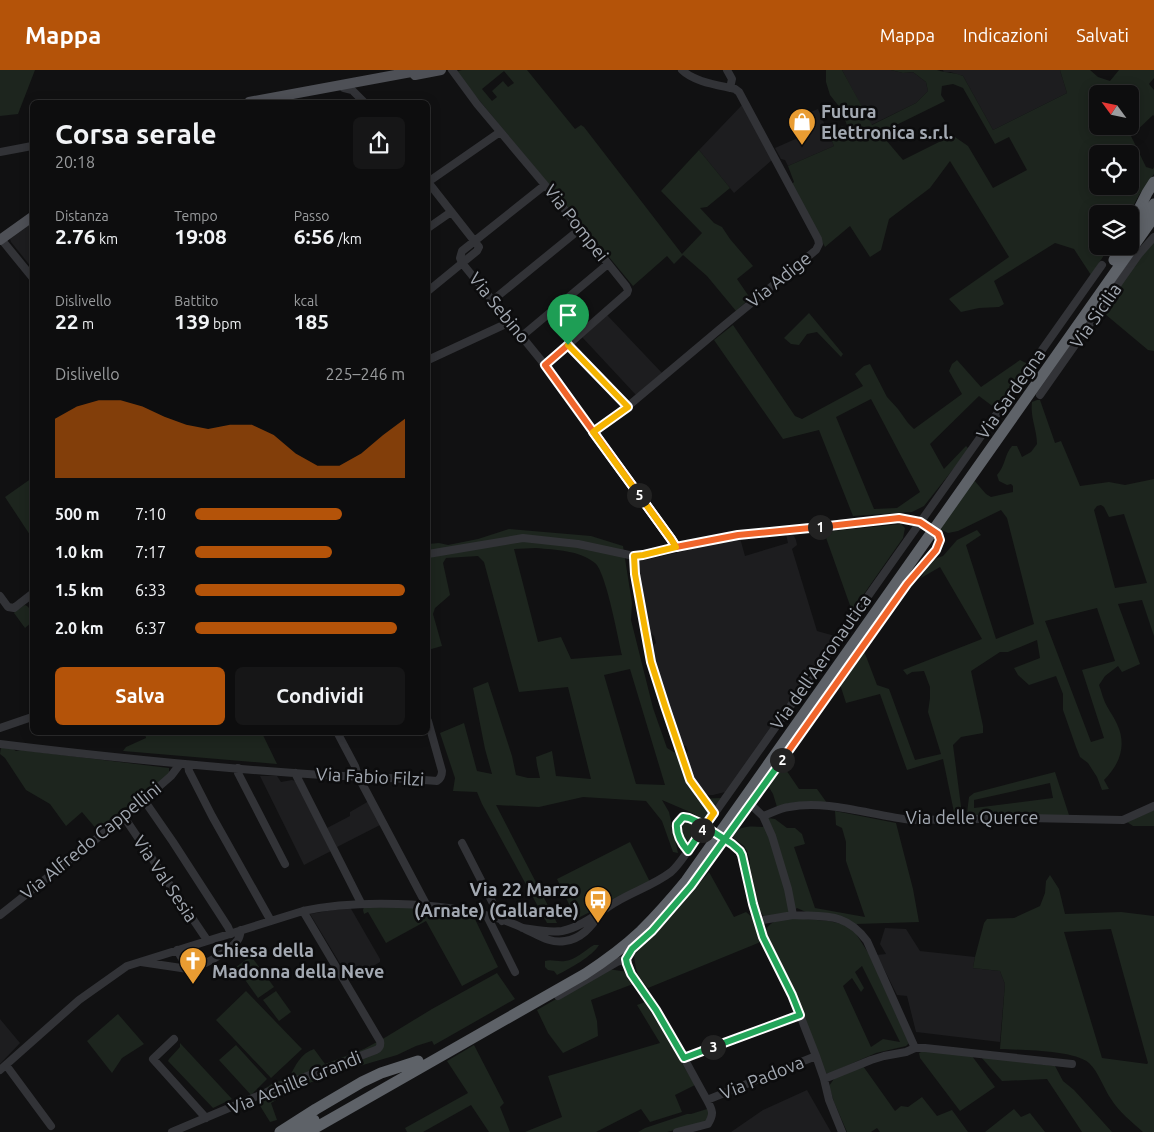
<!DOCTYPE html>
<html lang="it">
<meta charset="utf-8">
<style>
body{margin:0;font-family:Ubuntu,sans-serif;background:#161617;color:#f1f3f6;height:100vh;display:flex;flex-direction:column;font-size:19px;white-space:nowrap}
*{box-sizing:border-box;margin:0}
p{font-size:16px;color:#9a9c9e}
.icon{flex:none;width:28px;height:28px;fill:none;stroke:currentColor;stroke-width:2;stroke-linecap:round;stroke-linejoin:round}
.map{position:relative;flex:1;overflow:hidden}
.panel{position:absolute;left:30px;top:30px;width:400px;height:635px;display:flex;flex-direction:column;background:#0d0d0e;border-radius:8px;box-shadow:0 2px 12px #0003,0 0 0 1px #2d2d2e}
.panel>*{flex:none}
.needle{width:32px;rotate:303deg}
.buttons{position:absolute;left:1089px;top:15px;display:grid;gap:10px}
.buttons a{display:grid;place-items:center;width:50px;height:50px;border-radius:8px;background:#0d0d0e;box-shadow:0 2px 12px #0003,0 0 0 1px #2d2d2e;font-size:25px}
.pin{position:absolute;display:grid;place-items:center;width:42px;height:42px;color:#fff;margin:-51px -21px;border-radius:50% 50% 50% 0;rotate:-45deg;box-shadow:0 0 5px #0007}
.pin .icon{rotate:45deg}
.km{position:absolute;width:25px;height:25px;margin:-12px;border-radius:50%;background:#222;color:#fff;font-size:14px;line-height:25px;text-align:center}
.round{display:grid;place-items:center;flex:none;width:52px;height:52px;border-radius:8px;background:#161617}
.head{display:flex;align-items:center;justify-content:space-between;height:85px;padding:0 25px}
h1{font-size:28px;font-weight:600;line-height:38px}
.stats{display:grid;grid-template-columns:repeat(3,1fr);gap:8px;height:85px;padding:5px 25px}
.stats div{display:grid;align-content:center}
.stats b{font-size:21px;font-weight:600}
.stats small{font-size:14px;font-weight:400}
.stats p{font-size:14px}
.chart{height:140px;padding:10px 25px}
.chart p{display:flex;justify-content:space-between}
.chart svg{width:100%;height:90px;margin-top:5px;fill:#b45309;opacity:.7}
.button{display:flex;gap:10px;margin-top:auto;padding:10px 25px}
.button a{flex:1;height:58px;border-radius:8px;background:#b45309;color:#fff;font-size:20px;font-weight:600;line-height:58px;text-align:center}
.button a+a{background:#161617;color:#f1f3f6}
ul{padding:0 25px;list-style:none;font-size:16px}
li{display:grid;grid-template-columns:80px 60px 1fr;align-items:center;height:38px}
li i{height:12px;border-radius:6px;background:#b45309}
header{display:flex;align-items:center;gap:30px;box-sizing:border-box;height:70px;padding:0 25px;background:#b45309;color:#fff}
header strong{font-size:24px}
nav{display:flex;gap:28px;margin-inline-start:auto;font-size:18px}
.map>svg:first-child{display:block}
.built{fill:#1d1d1f}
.green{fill:#1d251e;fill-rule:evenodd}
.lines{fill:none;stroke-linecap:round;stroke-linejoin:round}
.minor{stroke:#323337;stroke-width:8}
.major{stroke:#4e5056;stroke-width:10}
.highway{stroke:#5e6268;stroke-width:11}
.minor-bridge{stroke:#323337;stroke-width:8}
.split-1-casing{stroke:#fff;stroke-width:10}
.split-2-casing{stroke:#fff;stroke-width:10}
.split-3-casing{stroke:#fff;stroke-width:10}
.split-4-casing{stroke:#fff;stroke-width:10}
.split-5-casing{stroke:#fff;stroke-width:10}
.split-6-casing{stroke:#fff;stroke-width:10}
.split-1{stroke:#f0652b;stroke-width:6}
.split-2{stroke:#f0652b;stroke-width:6}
.split-3{stroke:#22a559;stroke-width:6}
.split-4{stroke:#22a559;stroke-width:6}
.split-5{stroke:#f5b400;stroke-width:6}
.split-6{stroke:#f5b400;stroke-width:6}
.labels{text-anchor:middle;stroke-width:5;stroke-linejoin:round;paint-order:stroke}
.poi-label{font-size:18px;font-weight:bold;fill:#a3a9b2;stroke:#0c0c0d;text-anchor:start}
.street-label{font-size:18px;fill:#a3a9b2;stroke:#0c0c0d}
</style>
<header>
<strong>Mappa</strong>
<nav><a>Mappa</a><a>Indicazioni</a><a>Salvati</a></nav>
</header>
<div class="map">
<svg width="1154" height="1062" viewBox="0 0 1154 1062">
<rect width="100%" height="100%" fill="#111112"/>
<path class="built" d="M 842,0 L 891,0 L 903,3 L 913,2 L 926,12 L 928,21 L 916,33 L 871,55 Z
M 943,0 L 1060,0 L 1067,23 L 993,60 L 963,6 L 950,2 L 944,3 Z
M 742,35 L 772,90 L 734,123 L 699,80 Z
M 818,39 L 834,76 L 788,96 L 785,90 L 781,89 L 775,78 L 800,67 L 793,49 Z
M 32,153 L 32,198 L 11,172 L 10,169 Z
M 607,245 L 662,303 L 636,325 L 582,267 Z
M 788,463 L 794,466 L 796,470 L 797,475 L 792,479 L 817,561 L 835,566 L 725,722 L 713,725 L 708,725 L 702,721 L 692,710 L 684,685 L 688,681 L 686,676 L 679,674 L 653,589 L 652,576 L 656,573 L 654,566 L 649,562 L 636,495 L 637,490 L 640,489 L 641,491 L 740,468 L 745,486 L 788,473 L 786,464 Z
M 260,706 L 277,706 L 281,712 L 292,710 L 295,711 L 331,781 L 304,795 Z
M 369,731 L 382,754 L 337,777 L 327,758 L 350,746 L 350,742 Z
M 350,837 L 380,889 L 380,892 L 350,910 L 310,844 Z
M 885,858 L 906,859 L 920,881 L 975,887 L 973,898 L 1000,901 L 1005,914 L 1000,972 L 916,962 L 907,926 L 897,925 L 877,885 L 886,884 L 880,874 Z
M 0,949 L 20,973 L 0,994 Z
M 807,1020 L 831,1062 L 731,1062 L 763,1040 Z"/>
<path class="green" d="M 0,0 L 35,0 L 18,44 L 0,46 Z
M 462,0 L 527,0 L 575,59 L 581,55 L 584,57 L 682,184 L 702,163 L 661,121 L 699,80 L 730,118 L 707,137 L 700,138 L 714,153 L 722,157 L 730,169 L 753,196 L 737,209 L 750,228 L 736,241 L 707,206 L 683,185 L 674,194 L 667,186 L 633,216 L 459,6 L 458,1 ZM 504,1 L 514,13 L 508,17 L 503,11 L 492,21 L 497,27 L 492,31 L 482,19 Z
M 826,0 L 842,0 L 872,55 L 916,33 L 928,21 L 926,12 L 913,2 L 903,3 L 891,0 L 937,0 C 946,3 954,2 963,6 L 993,60 L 1067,23 L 1060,0 L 1090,0 L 1098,7 L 1110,11 L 1119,0 L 1154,0 L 1154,8 L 1149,14 L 1154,20 L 1154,46 L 1153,45 L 1131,66 L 1146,97 L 1153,99 L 1154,97 L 1154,104 L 1139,125 L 1129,144 L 1098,144 L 1098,176 L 1110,176 L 1091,205 L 1074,179 L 1055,173 L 994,211 L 1004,234 L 999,237 L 979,238 L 961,242 L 949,229 L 1009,187 L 950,91 L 930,118 L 889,149 L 881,180 L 870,187 L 850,156 L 825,177 L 792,114 L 794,112 L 788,96 L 834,76 L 827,60 C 833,62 836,60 842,56 L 848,58 L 841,39 L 830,25 L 826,12 ZM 953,14 L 963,18 L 995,74 L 1009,67 L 1027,100 L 993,118 L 968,76 L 955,67 L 949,67 L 903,90 L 880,63 L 945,31 L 941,25 L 942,16 ZM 1098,24 L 1130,24 L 1130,56 L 1098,56 ZM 1098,84 L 1130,84 L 1130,116 L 1098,116 Z
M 1154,172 L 1154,281 L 1148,280 L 1105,244 C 1118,218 1134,193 1154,172 Z
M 809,243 L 843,284 L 841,287 L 817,262 L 807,264 L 799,275 L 791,274 L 784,268 Z
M 733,255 L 795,346 L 802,349 L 863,316 L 855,304 L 864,296 L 870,294 L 887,327 L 898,339 L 908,353 L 914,359 L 962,324 L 949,301 L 952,294 L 957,290 L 981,317 L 1020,290 L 1026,293 L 1028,299 L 999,341 L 979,326 L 930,374 L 944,399 L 966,376 L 969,379 L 924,436 L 912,442 L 853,446 L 819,360 L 783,369 L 714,270 ZM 871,329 L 920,422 L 897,438 L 874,439 L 836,347 Z
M 1037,330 L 1040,330 L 1055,373 L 1061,371 L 1080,416 L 1109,412 L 1125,415 L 1154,409 L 1154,566 L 1142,530 L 1118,534 L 1140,594 L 1122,602 L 1118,596 L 1105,606 L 1099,615 C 1101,620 1102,625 1104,630 C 1107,638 1113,645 1117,654 C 1127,675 1120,694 1104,710 L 1109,719 L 1102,720 L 1097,707 L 1088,693 L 1080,687 L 1076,677 L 1063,640 L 1063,624 L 1056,606 L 1029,615 L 1018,605 L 1014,598 L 1040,588 L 1037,570 L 1008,582 L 1000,582 L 971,601 L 983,656 L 983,663 L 961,667 L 953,675 L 962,744 L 955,747 L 943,689 L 907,700 L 880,624 L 846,633 L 839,611 L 858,585 L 864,581 L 877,615 L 889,619 L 915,690 L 941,684 L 928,642 L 930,628 L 930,617 L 924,601 L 912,602 L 907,605 L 903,600 L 982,569 L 940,497 L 921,508 L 931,490 L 943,486 L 957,470 L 977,460 L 981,465 L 966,475 L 996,569 L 1034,554 L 1007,448 L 1001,440 L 958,461 L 948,463 L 940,459 L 973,409 L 986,424 L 991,427 L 1013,422 L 1013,416 L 1011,414 L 1007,415 L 999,411 L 997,405 C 1006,395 1004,385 1012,376 L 1017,376 L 1022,387 L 1031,382 L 1037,374 C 1037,359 1030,348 1032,332 ZM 1101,435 L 1104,437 L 1109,447 L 1124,444 L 1147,513 L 1115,518 L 1094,440 L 1097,436 ZM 1097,538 L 1115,591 L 1082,600 L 1104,668 L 1091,672 L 1045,551 Z
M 32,408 L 32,468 L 5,427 Z
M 901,454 L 905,458 L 903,468 L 852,541 L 824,462 Z
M 509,459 L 591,466 L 623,476 L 632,533 L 631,550 L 653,638 L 667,678 L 677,684 L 686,709 L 697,729 L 721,728 L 703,749 L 690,742 L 662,730 L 669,742 L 678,783 L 673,782 L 662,751 L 646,731 L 583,727 L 539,737 L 496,735 L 557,853 L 547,853 L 482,734 L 477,722 L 453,721 L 455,708 L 440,663 L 464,653 L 477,701 L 492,704 L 485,679 L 473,618 L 488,612 L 512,686 L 516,705 L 528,708 L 540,708 L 537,695 L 536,687 L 552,681 L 556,706 L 591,709 L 568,617 L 519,622 L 484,492 L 478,486 L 446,488 L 443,493 L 450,525 L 435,538 L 433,544 L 442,576 L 428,580 L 428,474 L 439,473 L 448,475 L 478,469 ZM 536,478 C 556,480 579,480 595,493 C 606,502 618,568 622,585 L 571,589 L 561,567 L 538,572 L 514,479 ZM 630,599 L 665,715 L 636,714 L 604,605 Z
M 25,535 C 32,538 32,545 32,552 L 25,558 L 14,543 L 15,541 Z
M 148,662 L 262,663 L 277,694 L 123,681 L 126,677 L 146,668 L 145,664 Z
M 9,676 L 16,681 L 21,680 L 169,698 L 169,704 L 98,761 L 82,742 L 66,756 L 50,734 L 26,720 L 5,688 L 0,684 L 1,677 Z
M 782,694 L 799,719 L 817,719 L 827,733 L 777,737 L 773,724 L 767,714 Z
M 1055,702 L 1069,745 L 969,746 L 967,743 L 969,727 L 974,723 ZM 1050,713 L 1053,728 L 974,738 L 974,730 Z
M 1154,740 L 1154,756 L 1133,756 L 1127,752 Z
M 835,741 L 896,753 L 913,819 L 919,852 L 856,854 L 839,847 L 808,843 L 797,838 L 790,844 L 764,847 L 756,834 L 753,812 L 750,798 L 750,790 L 747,781 L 744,776 L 731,766 C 740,755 750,756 763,757 L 768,748 L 775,749 L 787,758 L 795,758 L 802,764 L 805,774 L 794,777 L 815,838 L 865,847 L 846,791 L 846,772 L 842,758 L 836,755 Z
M 683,752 C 691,752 695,754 700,760 L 689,775 C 681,770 678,760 683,752 Z
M 630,772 L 650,812 L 576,849 L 557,809 Z
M 709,802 L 734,847 L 746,842 L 753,848 L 763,871 L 648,918 C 637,906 636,901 634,885 L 638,878 L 671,847 Z
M 1050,805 L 1059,819 L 1065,844 L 1121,842 L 1154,846 L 1154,1062 L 1143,1062 C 1132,1052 1119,1042 1111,1029 C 1104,1019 1098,1001 1089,993 C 1074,980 1021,980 1000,979 L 1005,914 L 1000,901 L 973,898 L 975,887 L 984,853 L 987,849 L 1014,848 L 1040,836 L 1045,823 L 1046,811 ZM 1111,859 L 1148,993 L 1147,994 L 1102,988 L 1064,862 Z
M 364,837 C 400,838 438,835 473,845 L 498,897 L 462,916 L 426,851 L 386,873 L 368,842 L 364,844 L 363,840 Z
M 793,848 L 829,851 L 842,854 L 853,859 L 869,884 L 909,973 L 906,976 L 876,983 L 830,1003 L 825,1003 L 765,864 C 767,850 782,850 793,848 ZM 862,896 L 900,972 L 883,969 L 871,977 L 843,916 L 852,908 L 861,922 L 864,918 L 855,902 Z
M 594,875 L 599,875 C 593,886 569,899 557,905 L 554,901 L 548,900 L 545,897 L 545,891 C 551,889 558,892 565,891 C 576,890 585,880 594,875 Z
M 251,886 L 274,917 L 258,928 L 236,897 Z
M 608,899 L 628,902 L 633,914 L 591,930 L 597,951 L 598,966 L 563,983 L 548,963 L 537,940 Z
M 497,903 L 515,929 L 434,975 L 432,971 L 416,976 L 397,985 L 339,1002 L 301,1016 L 271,1033 L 277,1050 L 270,1052 L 254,1026 L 273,1013 L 289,1008 C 295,996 301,983 314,979 L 325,994 L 364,979 L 386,967 L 432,939 Z
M 246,921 L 302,979 L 271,1008 L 216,950 Z
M 276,921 L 291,942 L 279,951 L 263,930 Z
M 645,932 L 695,1015 L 675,1025 L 682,1042 L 650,1052 L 641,1039 L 596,1062 L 525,1062 L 562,1047 L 548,1006 L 660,973 L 637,935 Z
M 118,944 L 144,974 L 122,988 L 112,1003 L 87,971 Z
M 180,973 L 232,1029 L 213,1038 L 168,991 L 169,989 L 180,977 Z
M 236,975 L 267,1009 L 251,1025 L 219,990 Z
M 474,975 L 504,1033 L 500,1037 L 510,1062 L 489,1062 L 471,1035 L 423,1062 L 407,1062 L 405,1058 L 468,1023 L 447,991 Z
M 926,980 L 972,986 L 995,1017 L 960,1041 L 920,988 L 919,983 Z
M 981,987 L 1055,996 L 1063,1011 L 1074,1020 L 1112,1062 L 1082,1062 L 1047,1009 L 1002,1011 Z
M 863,996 L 895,1041 L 901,1036 L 908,1037 L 922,1027 L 937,1046 L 952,1040 L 968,1062 L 880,1062 L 877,1058 L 871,1062 L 847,1062 L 834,1032 L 829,1016 L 836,1006 Z
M 707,1039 L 710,1042 L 706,1052 L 667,1062 L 638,1062 L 645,1058 L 687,1044 L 691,1044 Z
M 1014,1039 L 1021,1047 L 1030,1043 L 1045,1062 L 985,1062 Z"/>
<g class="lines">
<path class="minor" d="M 452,0 L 477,34 L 545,115 L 626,216 L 628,220 L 627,223 L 545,295
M 727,0 L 732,9 L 730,18
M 344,18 L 352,20 L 364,32
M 0,82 L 32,76
M 428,112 L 479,177 L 477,181 L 428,221
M 428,112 L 500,62
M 545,115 L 462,181 L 460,188 L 462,193 L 558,311 L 600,372 L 671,469 L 676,477
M 428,158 L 451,142
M 1,169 L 32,207
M 493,230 L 580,159
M 522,266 L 608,194
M 568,275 L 627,337
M 428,290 L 510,252
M 1040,325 L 1139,184 L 1154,167
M 593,362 L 627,337 L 721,258 L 816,180 L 819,174 L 818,169 L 739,22 L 735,19 C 718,15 694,12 682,0
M 428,484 L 523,468 L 578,474 L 634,486 L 643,485 L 676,477 L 738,465 L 899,448 L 912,450 L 922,453
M 634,486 L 635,504 L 651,592 L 679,680 L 690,710 L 714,743
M 0,526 L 8,537 L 14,538 L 32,524
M 0,658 L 32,647
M 337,662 L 355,696 L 358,706 L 427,836
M 0,674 C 98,686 195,696 294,703 C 341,707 389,707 437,711 C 440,709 442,705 442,701 L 428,651
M 188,695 L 189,701 L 212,746 L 271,851
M 238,698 L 238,703 L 285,794
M 295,703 L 361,833
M 144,730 L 173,772 L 228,857 L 231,864
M 750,734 L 907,514 L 936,480 L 940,470 L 938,464
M 763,746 C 772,743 780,738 789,737 C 827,729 873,746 912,750 L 1028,748 L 1123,750 L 1154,736
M 124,747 L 207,870
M 462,773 L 502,851
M 732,774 L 740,781 L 744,790 L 753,834 L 763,867 L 792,925 L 800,945 L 816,986 L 824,1009 L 829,1030 L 842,1062
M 688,781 C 674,767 668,736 698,752
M 0,845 L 124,747 L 171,706 L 180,694
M 793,845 C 825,847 846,842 867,871 L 915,978
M 487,846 L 515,902
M 523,858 C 536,860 549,863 562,861 C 582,857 599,842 616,832 C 634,821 654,815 671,802 C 677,797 683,788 688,781 L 1102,195
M 177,880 L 188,899
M 626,889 L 632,879 L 652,861 L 691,816 L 750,734 L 763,746 L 772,766 L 788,819 L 793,845 L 758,851
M 626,889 C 628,906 646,925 655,939 C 674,968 690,1000 707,1030 C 713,1041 714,1044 708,1054 L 677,1062
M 141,892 L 188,899 C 202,897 228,882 237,871 C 240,868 240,864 241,860
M 558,926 L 617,892 L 626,889
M 174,969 L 153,989 L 206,1048
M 684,988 L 800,945
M 6,995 L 51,1056
M 0,1000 L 79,930 L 127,896 L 303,841 C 335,834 366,833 398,834 C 430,835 462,838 493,847 C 504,850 515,854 525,859 C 538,865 551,874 565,871 C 581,869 591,857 600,844
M 824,1009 L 871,990 L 884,986 L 906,982 L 915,978 L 925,978 L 1072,994
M 707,1030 L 816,986
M 172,1062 L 286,1014 L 376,980 C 380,978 381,976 380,971 L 303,841"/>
<path class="major" d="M 415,5 L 441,0
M 249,32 L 422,0
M 0,170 L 32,147"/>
<path class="highway" d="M 1141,153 L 1154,134
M 1130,157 L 1147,123 L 1154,112
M 1114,190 L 1121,176
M 280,1062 L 316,1039 L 362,1012 L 381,1003 L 418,991
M 295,1062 L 314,1050
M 308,1062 L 585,904 C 605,891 624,877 641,861 C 657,845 672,828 686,811 L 1154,147"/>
<path class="minor-bridge" d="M 924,454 L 938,464
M 698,752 L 732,774"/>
</g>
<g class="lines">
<defs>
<path id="split-1" d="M 568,275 L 545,295 L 671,469 L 676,477 L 738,465 L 820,457"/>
<path id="split-2" d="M 782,690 L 907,514 L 936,480 L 940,470 L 938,464 L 920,452 L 899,448 L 820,457"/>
<path id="split-3" d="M 713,977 L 684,988 L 656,940 L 631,904 L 627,894 L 626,889 L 632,879 L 652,861 L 691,816 L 782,690"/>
<path id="split-4" d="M 702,760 L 688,781 C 681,773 676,764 677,754 L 683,747 L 689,748 L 698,752 L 732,774 L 740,781 L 742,785 L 753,834 L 763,867 L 792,925 L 800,945 L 713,977"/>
<path id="split-5" d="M 639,425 L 671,469 L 676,477 L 643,485 L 634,486 L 635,504 L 651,592 L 665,636 L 690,710 L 714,743 L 702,760"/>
<path id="split-6" d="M 568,275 L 628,337 L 593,362 L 639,425"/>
</defs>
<use href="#split-1" class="split-1-casing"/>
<use href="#split-2" class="split-2-casing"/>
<use href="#split-3" class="split-3-casing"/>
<use href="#split-4" class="split-4-casing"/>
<use href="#split-5" class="split-5-casing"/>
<use href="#split-6" class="split-6-casing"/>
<use href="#split-1" class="split-1"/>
<use href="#split-2" class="split-2"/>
<use href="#split-3" class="split-3"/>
<use href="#split-4" class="split-4"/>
<use href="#split-5" class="split-5"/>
<use href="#split-6" class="split-6"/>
</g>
<defs>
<symbol id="shop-pin" viewBox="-11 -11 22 30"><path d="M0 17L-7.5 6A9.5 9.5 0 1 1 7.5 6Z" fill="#e99c32" stroke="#0c0c0d"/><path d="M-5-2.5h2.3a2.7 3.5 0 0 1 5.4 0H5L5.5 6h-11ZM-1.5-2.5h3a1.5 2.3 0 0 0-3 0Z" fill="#fff"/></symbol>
<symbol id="bus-pin" viewBox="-11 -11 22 30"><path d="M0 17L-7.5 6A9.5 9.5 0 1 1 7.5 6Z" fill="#e99c32" stroke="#0c0c0d"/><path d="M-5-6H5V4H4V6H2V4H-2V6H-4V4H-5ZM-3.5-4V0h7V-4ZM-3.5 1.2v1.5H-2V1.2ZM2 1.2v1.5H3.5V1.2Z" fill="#fff"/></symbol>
<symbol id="church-pin" viewBox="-11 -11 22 30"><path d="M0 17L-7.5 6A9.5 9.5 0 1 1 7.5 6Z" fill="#e99c32" stroke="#0c0c0d"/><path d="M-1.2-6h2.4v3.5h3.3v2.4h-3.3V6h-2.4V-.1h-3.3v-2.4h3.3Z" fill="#fff"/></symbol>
</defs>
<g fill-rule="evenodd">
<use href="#shop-pin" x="786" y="36" width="32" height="43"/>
<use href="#bus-pin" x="582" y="814" width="32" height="43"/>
<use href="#church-pin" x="177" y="875" width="32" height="43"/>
</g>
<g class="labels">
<g class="poi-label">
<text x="821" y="48">Futura<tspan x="821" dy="21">Elettronica s.r.l.</tspan></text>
<text x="579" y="826" text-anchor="end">Via 22 Marzo<tspan x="579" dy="21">(Arnate) (Gallarate)</tspan></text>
<text x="212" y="887">Chiesa della<tspan x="212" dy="21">Madonna della Neve</tspan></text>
</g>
<g class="street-label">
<text transform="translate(576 153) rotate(52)" y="6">Via Pompei</text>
<text transform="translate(779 210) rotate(-39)" y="6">Via Adige</text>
<text transform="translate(499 238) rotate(51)" y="6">Via Sebino</text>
<text transform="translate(1096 246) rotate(-55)" y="6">Via Sicilia</text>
<text transform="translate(1011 324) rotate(-55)" y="6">Via Sardegna</text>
<text transform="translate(821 592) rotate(-55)" y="6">Via dell'Aeronautica</text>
<text transform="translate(370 707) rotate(3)" y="6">Via Fabio Filzi</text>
<text x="972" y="754">Via delle Querce</text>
<text transform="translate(91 771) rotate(-39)" y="6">Via Alfredo Cappellini</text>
<text transform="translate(165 809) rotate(56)" y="6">Via Val Sesia</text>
<text transform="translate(762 1008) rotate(-22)" y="6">Via Padova</text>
<text transform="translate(295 1013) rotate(-22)" y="6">Via Achille Grandi</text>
</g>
</g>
</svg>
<div class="buttons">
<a><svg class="needle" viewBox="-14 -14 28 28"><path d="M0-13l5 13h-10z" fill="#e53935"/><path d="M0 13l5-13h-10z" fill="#9a9c9e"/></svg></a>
<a><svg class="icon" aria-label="locate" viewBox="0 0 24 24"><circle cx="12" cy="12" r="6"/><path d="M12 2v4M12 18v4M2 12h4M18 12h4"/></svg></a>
<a><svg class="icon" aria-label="layers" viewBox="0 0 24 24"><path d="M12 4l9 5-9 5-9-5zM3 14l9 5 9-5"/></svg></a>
</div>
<div class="pin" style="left:568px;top:275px;background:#1e9e55"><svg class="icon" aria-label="arrive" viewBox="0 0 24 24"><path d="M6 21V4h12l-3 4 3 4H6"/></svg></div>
<b class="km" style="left:820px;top:457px">1</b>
<b class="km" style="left:782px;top:690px">2</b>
<b class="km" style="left:713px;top:977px">3</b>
<b class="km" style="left:702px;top:760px">4</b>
<b class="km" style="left:639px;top:425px">5</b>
<section class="panel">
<div class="head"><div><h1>Corsa serale</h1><p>20:18</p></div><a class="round"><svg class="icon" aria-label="share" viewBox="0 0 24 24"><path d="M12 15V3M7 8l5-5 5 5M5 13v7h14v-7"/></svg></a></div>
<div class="stats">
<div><p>Distanza</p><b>2.76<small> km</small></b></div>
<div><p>Tempo</p><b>19:08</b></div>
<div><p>Passo</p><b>6:56<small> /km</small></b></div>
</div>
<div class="stats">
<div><p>Dislivello</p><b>22<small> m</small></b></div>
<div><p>Battito</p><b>139<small> bpm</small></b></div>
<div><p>kcal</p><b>185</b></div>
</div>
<div class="chart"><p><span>Dislivello</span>225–246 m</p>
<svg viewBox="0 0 160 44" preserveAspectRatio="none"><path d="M0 44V15L10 9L20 6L30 6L40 9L50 14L60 18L70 20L80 18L90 18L100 23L110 32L120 38L130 38L140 32L150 23L160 15V44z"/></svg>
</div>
<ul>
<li><b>500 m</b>7:10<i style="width:70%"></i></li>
<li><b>1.0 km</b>7:17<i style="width:65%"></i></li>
<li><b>1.5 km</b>6:33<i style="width:100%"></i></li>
<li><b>2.0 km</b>6:37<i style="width:96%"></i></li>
</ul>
<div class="button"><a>Salva</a><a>Condividi</a></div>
</section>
</div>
